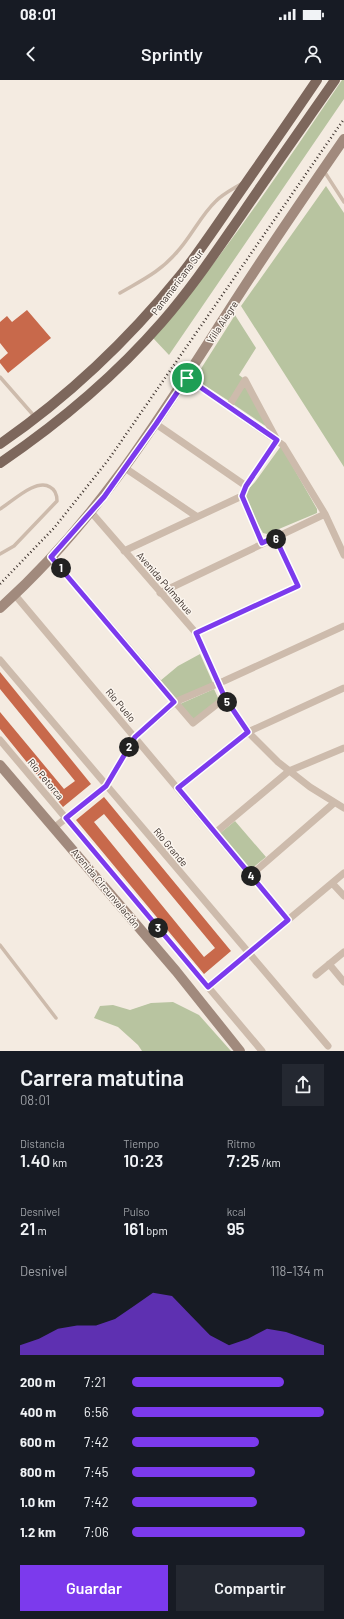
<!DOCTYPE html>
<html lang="es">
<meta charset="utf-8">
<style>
body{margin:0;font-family:Barlow,sans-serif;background:#242831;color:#f1f3f6;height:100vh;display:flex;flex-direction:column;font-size:15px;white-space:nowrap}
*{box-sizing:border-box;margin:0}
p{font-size:13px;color:#9ea1a6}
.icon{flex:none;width:22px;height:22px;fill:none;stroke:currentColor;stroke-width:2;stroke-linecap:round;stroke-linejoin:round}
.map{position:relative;height:971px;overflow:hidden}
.details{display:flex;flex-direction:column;background:#171b24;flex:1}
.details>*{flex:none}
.pin{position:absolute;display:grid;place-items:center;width:34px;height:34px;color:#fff;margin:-17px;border:2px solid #fff;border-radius:50%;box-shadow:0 1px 4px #0007}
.km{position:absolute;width:20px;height:20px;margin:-10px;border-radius:50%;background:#222;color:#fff;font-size:11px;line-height:20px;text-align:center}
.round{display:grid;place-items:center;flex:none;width:42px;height:42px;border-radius:0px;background:#242831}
.summary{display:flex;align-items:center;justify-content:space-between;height:68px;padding:0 20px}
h1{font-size:22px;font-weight:600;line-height:30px}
.stats{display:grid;grid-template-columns:repeat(3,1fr);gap:6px;height:68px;padding:4px 20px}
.stats div{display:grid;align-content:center}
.stats b{font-size:17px;font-weight:600}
.stats small{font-size:11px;font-weight:400}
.stats p{font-size:11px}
.chart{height:112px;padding:8px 20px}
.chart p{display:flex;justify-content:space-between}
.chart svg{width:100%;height:72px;margin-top:4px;fill:#7c3aed;opacity:.7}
.cta{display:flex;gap:8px;margin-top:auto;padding:8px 20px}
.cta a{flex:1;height:46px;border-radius:0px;background:#7c3aed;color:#fff;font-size:16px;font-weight:600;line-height:46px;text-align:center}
.cta a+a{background:#242831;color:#f1f3f6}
ul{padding:0 20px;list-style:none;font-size:13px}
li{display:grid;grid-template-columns:64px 48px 1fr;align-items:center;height:30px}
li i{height:10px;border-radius:5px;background:#7c3aed}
.status{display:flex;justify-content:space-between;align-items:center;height:28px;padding:0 20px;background:#171b24;direction:ltr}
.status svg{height:11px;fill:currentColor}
header{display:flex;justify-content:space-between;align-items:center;height:52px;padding:0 20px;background:#171b24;font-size:18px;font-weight:600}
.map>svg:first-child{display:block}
.green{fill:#b8c4a0}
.building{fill:#c8694b;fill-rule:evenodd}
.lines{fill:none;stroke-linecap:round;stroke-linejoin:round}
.service{stroke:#cdbbac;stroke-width:3.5}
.minor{stroke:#cdbbac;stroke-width:7}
.secondary{stroke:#a18a7d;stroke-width:10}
.primary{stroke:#7d675c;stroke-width:10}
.rail{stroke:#3b302b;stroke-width:2.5;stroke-dasharray:1 3;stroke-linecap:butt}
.route-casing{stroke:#fff;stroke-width:8}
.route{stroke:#7c3aed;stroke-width:5}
.labels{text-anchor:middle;stroke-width:3;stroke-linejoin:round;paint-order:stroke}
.street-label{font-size:10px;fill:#3b302b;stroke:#fbf5ee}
</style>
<div class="status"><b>08:01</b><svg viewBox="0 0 49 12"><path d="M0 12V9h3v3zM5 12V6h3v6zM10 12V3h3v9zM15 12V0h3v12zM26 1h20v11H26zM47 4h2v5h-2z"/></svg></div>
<header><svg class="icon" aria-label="back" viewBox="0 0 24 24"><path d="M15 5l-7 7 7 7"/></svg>Sprintly<svg class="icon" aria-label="person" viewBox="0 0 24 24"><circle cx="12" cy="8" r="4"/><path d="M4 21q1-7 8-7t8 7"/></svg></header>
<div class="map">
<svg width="344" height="971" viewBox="0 0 344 971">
<rect width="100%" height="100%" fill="#f4ebe1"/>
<path class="green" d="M 342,0 L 344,0 L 344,19 L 169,275 L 153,258 C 223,178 282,88 342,0 Z
M 326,106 L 344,133 L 344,387 L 241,226 Z
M 235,235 L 256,268 L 239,295 L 243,298 L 229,321 L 201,303 L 198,299 L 197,295 Z
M 245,302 L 270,349 L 233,324 Z
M 281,366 L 317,429 L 317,433 L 267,454 L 263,453 L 242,416 L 255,402 Z
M 200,574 L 213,603 L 175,619 L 160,601 L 178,586 Z
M 214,609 L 219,620 L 194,641 L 180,624 Z
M 235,741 L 266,777 L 250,790 L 219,754 Z
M 173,922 L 199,935 L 231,971 L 142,971 L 138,965 L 118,947 L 94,938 L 100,926 L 113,925 L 130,930 L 151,923 Z"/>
<path class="building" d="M 27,230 L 51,258 L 8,293 L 0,283 L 0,280 L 8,273 L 0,263 L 0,242 L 7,236 L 12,242 Z
M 0,592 L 91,704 L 63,727 L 0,649 L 0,632 L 64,709 L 75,701 L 0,609 Z
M 104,717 L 231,871 L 204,894 L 76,740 ZM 104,734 L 215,868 L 204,877 L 94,742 Z"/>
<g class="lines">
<path class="service" d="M 324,91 L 344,122
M 120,213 C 142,200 160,192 177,172 C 191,157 201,135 216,121 C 223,114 233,109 241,104
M 0,297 L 35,337
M 0,429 C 12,422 36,398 50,407 C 56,410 57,415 57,421 L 14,466 L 0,474
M 0,865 L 56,938"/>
<path class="minor" d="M 187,298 L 283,365 L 325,434 L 344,475
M 156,344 L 246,406
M 125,388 L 196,436
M 242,416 L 262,463
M 91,432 L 196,553 L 225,618 L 248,652 L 278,682 L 310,707 L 344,728
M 124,471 L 242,416 L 246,406 L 277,360 L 245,300 L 229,326
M 51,477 L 193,643 L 225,618
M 160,513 L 325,434
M 15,515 L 288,840
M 196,553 L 298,506 L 275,457
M 0,580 L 328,966
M 0,660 L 262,971
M 178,708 L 248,652 L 344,608
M 55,747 L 106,706 L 135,657 L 175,622 L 224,601 L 344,546
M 215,753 L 289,691 L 344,668
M 251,795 L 334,723
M 332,803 L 344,816
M 329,884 L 344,902
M 316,895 L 344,872
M 208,907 L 344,793"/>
<path class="secondary" d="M 0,528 C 95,443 158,341 226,235 C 264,175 304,117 344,59
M 0,685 L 176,891 L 240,971"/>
<path class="primary" d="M 0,364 C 68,317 128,260 180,196 C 200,171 217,145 235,119 C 262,80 290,40 317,0
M 0,383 C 59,343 115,296 162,242 C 191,209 215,173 240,137 C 271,91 303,46 335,0"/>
<path class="rail" d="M 0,504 L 54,448 L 109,379 L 344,39"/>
</g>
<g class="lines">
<defs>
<path id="route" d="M 187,298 L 277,360 L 246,406 L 242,416 L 262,463 L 275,457 L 298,506 L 196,553 L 225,618 L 248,652 L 178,708 L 288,840 L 208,907 L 66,738 L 106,706 L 135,657 L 174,622 L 51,477 L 104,417 L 156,344 Z"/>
</defs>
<use href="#route" class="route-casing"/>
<use href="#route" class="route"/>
</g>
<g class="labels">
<g class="street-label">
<text transform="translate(177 202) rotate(-53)" y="4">Panamericana Sur</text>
<text transform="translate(222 242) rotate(-57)" y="4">Villa Alegre</text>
<text transform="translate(165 503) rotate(49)" y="4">Avenida Pulmahue</text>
<text transform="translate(121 625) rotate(50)" y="4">Río Puelo</text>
<text transform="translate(46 699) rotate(50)" y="4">Río Petorca</text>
<text transform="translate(171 767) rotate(50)" y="4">Río Grande</text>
<text transform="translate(106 808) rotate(50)" y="4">Avenida Circunvalación</text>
</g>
</g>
</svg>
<div class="pin" style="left:187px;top:298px;background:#1e9e55"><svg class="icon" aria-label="arrive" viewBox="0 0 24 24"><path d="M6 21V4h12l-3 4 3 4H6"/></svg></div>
<b class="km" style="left:61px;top:488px">1</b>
<b class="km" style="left:129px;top:667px">2</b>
<b class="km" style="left:158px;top:848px">3</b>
<b class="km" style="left:251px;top:796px">4</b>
<b class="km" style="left:227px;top:622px">5</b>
<b class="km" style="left:276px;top:459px">6</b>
</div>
<section class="details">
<div class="summary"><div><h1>Carrera matutina</h1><p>08:01</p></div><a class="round"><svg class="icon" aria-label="share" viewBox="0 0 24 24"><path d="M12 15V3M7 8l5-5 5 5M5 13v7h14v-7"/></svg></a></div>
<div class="stats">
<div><p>Distancia</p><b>1.40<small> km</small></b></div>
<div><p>Tiempo</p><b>10:23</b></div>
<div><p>Ritmo</p><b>7:25<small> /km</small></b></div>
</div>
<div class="stats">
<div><p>Desnivel</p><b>21<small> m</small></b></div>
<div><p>Pulso</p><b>161<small> bpm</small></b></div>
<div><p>kcal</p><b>95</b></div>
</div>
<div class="chart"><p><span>Desnivel</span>118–134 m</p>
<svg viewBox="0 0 160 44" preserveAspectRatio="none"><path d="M0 44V38L10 34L20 28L30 26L40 26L50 22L60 14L70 6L80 8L90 20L100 32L110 38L120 34L130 28L140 30L150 34L160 38V44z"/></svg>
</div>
<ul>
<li><b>200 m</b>7:21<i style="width:79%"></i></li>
<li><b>400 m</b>6:56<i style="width:100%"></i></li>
<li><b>600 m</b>7:42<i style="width:66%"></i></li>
<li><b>800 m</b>7:45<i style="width:64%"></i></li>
<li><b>1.0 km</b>7:42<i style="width:65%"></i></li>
<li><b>1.2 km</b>7:06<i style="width:90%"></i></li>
</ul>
<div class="cta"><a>Guardar</a><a>Compartir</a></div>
</section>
